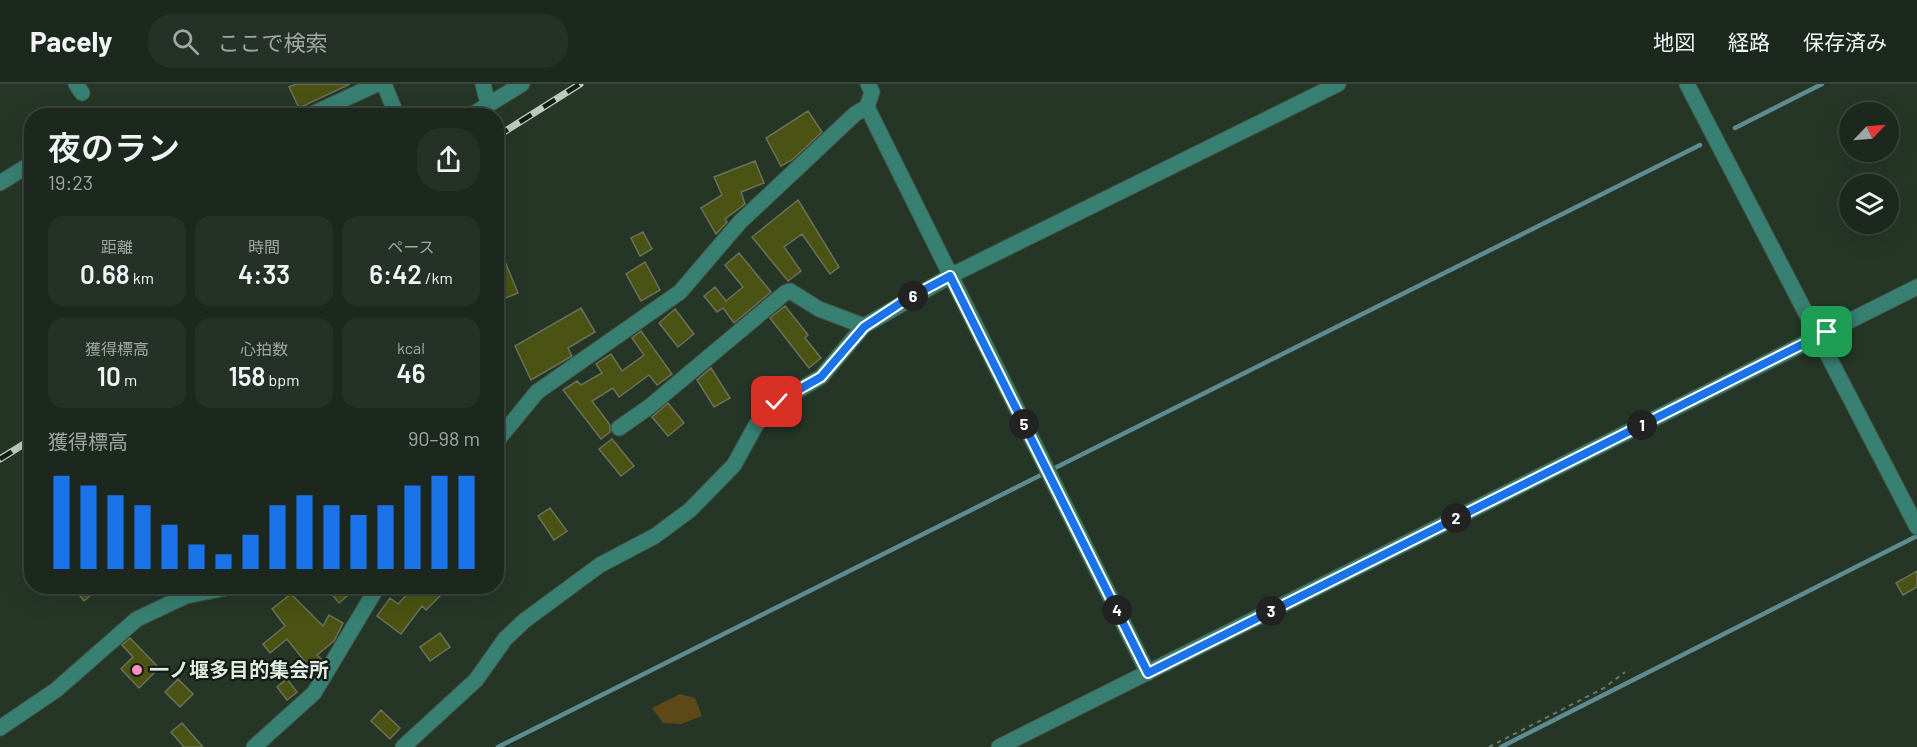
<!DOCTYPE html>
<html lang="ja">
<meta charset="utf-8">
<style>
body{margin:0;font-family:Barlow,"Noto Sans JP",sans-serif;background:#253026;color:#f1f3f6;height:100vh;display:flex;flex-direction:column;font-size:22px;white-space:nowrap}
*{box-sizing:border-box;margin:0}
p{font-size:20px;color:#a0a6a4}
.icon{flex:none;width:33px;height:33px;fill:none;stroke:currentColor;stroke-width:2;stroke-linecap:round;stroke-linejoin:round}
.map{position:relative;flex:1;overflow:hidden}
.drawer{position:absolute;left:24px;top:24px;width:480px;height:486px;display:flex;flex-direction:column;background:#1c281d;border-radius:24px;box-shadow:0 6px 24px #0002,0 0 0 2px #3a443b}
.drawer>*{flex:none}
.needle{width:39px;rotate:65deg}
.fabs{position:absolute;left:1839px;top:18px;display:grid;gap:12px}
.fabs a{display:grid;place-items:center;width:60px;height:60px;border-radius:50%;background:#1c281d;box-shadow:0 6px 24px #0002,0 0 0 2px #3a443b;font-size:30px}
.pin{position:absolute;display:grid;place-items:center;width:51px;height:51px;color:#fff;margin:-26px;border-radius:12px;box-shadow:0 3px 9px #0006}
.km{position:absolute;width:30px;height:30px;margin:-15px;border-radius:50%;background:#222;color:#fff;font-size:16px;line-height:30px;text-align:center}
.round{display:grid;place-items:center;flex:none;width:63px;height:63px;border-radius:24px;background:#253026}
.head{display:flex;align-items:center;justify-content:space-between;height:102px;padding:0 24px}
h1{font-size:33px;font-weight:600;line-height:45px}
.stats{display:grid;grid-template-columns:repeat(3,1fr);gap:9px;height:102px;padding:6px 24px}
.stats div{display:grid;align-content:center;border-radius:15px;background:#253026;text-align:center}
.stats b{font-size:26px;font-weight:600}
.stats small{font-size:16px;font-weight:400}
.stats p{font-size:16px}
.chart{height:168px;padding:12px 24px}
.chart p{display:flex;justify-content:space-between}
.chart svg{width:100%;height:108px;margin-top:6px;stroke:#1a73e8;stroke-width:6}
header{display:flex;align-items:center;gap:36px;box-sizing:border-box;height:84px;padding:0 30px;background:#1c281d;border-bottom:2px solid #3a443b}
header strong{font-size:28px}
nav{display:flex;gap:33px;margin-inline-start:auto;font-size:21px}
.search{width:420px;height:54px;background:#253026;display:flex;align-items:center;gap:15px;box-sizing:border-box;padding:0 21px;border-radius:24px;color:#a0a6a4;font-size:22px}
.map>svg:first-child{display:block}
.green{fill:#5d4917}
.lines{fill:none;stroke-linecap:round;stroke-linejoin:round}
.stream{stroke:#5e8c90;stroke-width:4.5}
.building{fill:#4a5313;stroke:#6c715a;stroke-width:1.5}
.minor-casing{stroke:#435345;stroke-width:17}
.path{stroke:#69786b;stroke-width:2;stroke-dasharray:4.5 4.5;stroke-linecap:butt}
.minor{stroke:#388072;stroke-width:15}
.rail-casing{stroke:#becabf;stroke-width:7}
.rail{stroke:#141b15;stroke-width:4.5;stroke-dasharray:14;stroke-linecap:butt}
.route-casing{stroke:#fff;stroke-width:12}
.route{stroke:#1a73e8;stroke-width:8}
.poi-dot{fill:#fc8fc1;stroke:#141b15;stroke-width:2}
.labels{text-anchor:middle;stroke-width:4.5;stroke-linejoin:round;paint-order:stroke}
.poi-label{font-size:20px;font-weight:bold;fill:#e0ebe1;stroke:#141b15;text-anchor:start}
</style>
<header>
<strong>Pacely</strong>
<div class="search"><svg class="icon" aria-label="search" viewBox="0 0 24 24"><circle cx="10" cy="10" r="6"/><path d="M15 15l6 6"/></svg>ここで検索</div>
<nav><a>地図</a><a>経路</a><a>保存済み</a></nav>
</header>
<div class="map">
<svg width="1917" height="663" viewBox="0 0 1917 663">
<rect width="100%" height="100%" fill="#253627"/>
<path class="green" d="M 680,610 L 695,614 L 702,632 L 681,640 L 663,639 L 652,624 Z"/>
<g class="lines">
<path class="stream" d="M 1735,44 L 1822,0
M 498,663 L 1700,61
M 1501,663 L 1917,452"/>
</g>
<path class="building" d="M 296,0 L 350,0 L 299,24 L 289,3 Z
M 808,27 L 822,48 L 792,76 L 781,82 L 766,54 Z
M 755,77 L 764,99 L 741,108 L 745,120 L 725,135 L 727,138 L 716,150 L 701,124 L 722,111 L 714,93 Z
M 798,116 L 839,183 L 830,190 L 802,150 L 784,163 L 801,187 L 788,197 L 752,153 Z
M 643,148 L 652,165 L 640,172 L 631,154 Z
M 739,169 L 771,208 L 734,239 L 723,224 L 717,228 L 704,212 L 715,203 L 726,217 L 743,203 L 725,181 Z
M 645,178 L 660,206 L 641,217 L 626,190 Z
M 506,180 L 518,209 L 503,215 L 496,200 L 496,184 Z
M 785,222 L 808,251 L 805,254 L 821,274 L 809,284 L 770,234 Z
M 581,224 L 595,248 L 568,264 L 572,272 L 531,296 L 515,262 Z
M 675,225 L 694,250 L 678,263 L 659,239 Z
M 641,247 L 672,290 L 657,301 L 649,291 L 619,313 L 613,304 L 592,317 L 610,341 L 610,348 L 601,355 L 563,306 L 577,297 L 581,301 L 602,289 L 596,280 L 611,270 L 622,287 L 644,271 L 632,254 Z
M 711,284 L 730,314 L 714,323 L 697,296 Z
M 668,319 L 684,339 L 668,352 L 652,333 Z
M 612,355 L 634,382 L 621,392 L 599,365 Z
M 550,424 L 567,447 L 554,456 L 538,432 Z
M 1917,487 L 1917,503 L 1903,511 L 1896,499 Z
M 72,502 L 101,502 L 84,517 Z
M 325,502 L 359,502 L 339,519 Z
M 415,502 L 431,502 L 440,512 L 426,526 L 422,522 L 401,550 L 377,532 L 390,514 L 398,520 Z
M 291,510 L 323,542 L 329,531 L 343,539 L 334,557 L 317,571 L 321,575 L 310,584 L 287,555 L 270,569 L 263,560 L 285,542 L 272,525 Z
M 440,549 L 450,563 L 430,577 L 420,563 Z
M 130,554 L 159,584 L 139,604 L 121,585 L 133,573 L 122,561 Z
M 178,595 L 193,610 L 180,623 L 165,608 Z
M 287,595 L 297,608 L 287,616 L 277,603 Z
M 381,626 L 400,644 L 390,655 L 371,637 Z
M 182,639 L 203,663 L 184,663 L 171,648 Z"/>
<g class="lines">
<defs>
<path id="minor" d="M 76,0 L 82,9
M 384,0 L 397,32
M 483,0 L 488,20
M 1687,0 L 1917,443
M 867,23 L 1148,589
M 308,32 L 377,0
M 470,32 L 522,0
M 0,99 L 32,79
M 619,344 L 649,323 L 785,209 L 790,207 L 819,225 L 864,242
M 496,358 L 537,308 L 680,208 L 740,138 L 855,30 L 867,23 L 872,8 L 868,0
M 0,644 L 56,606 L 137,535 L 186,512 L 236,502
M 254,663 L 314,609 L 378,502
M 403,663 L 476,596 L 505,555 L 524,537 L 600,481 L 655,452 L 690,426 L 734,381 L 756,341 L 770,323 L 821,293 L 864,242 L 950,192 L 1338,0
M 999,663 L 1917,203"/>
</defs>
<use href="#minor" class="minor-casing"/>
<path class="path" d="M 1489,663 L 1604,604 L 1625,588"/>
<use href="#minor" class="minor"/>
<defs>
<path id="rail" d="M 496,53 L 580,0
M 0,375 L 32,355"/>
</defs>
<use href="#rail" class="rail-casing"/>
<use href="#rail" class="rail"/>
</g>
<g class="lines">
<defs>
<path id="route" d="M 777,318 L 821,293 L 864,243 L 905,216 L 950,192 L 1148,589 L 1827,248"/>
</defs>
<use href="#route" class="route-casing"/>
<use href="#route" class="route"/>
</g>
<circle class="poi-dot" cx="137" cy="586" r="6"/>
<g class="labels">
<g class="poi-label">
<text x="149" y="593">一ノ堰多目的集会所</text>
</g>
</g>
</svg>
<div class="fabs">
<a><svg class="needle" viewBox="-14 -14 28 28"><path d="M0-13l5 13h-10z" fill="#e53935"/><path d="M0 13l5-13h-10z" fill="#a0a6a4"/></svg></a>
<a><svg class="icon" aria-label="layers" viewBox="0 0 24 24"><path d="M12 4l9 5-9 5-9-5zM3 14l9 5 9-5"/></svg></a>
</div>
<div class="pin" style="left:1827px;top:248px;background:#1e9e55"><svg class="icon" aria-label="arrive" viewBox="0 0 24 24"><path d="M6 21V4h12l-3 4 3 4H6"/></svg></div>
<div class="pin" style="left:777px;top:318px;background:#d93025"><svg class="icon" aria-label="check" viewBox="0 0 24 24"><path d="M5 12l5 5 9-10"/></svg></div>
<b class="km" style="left:1642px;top:341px">1</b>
<b class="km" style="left:1456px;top:434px">2</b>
<b class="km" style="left:1271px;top:527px">3</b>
<b class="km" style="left:1117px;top:526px">4</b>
<b class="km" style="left:1024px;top:340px">5</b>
<b class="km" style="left:913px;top:212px">6</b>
<section class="drawer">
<div class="head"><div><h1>夜のラン</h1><p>19:23</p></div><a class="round"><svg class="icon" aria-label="share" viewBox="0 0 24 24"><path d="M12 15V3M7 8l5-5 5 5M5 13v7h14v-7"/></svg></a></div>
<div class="stats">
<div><p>距離</p><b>0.68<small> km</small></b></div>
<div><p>時間</p><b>4:33</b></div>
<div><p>ペース</p><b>6:42<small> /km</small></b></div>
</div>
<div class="stats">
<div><p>獲得標高</p><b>10<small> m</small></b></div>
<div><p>心拍数</p><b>158<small> bpm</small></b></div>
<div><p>kcal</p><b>46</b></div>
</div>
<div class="chart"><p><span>獲得標高</span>90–98 m</p>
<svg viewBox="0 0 160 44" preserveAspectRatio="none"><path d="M5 44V6M15 44V10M25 44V14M35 44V18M45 44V26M55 44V34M65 44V38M75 44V30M85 44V18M95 44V14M105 44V18M115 44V22M125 44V18M135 44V10M145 44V6M155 44V6"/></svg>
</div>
</section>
</div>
